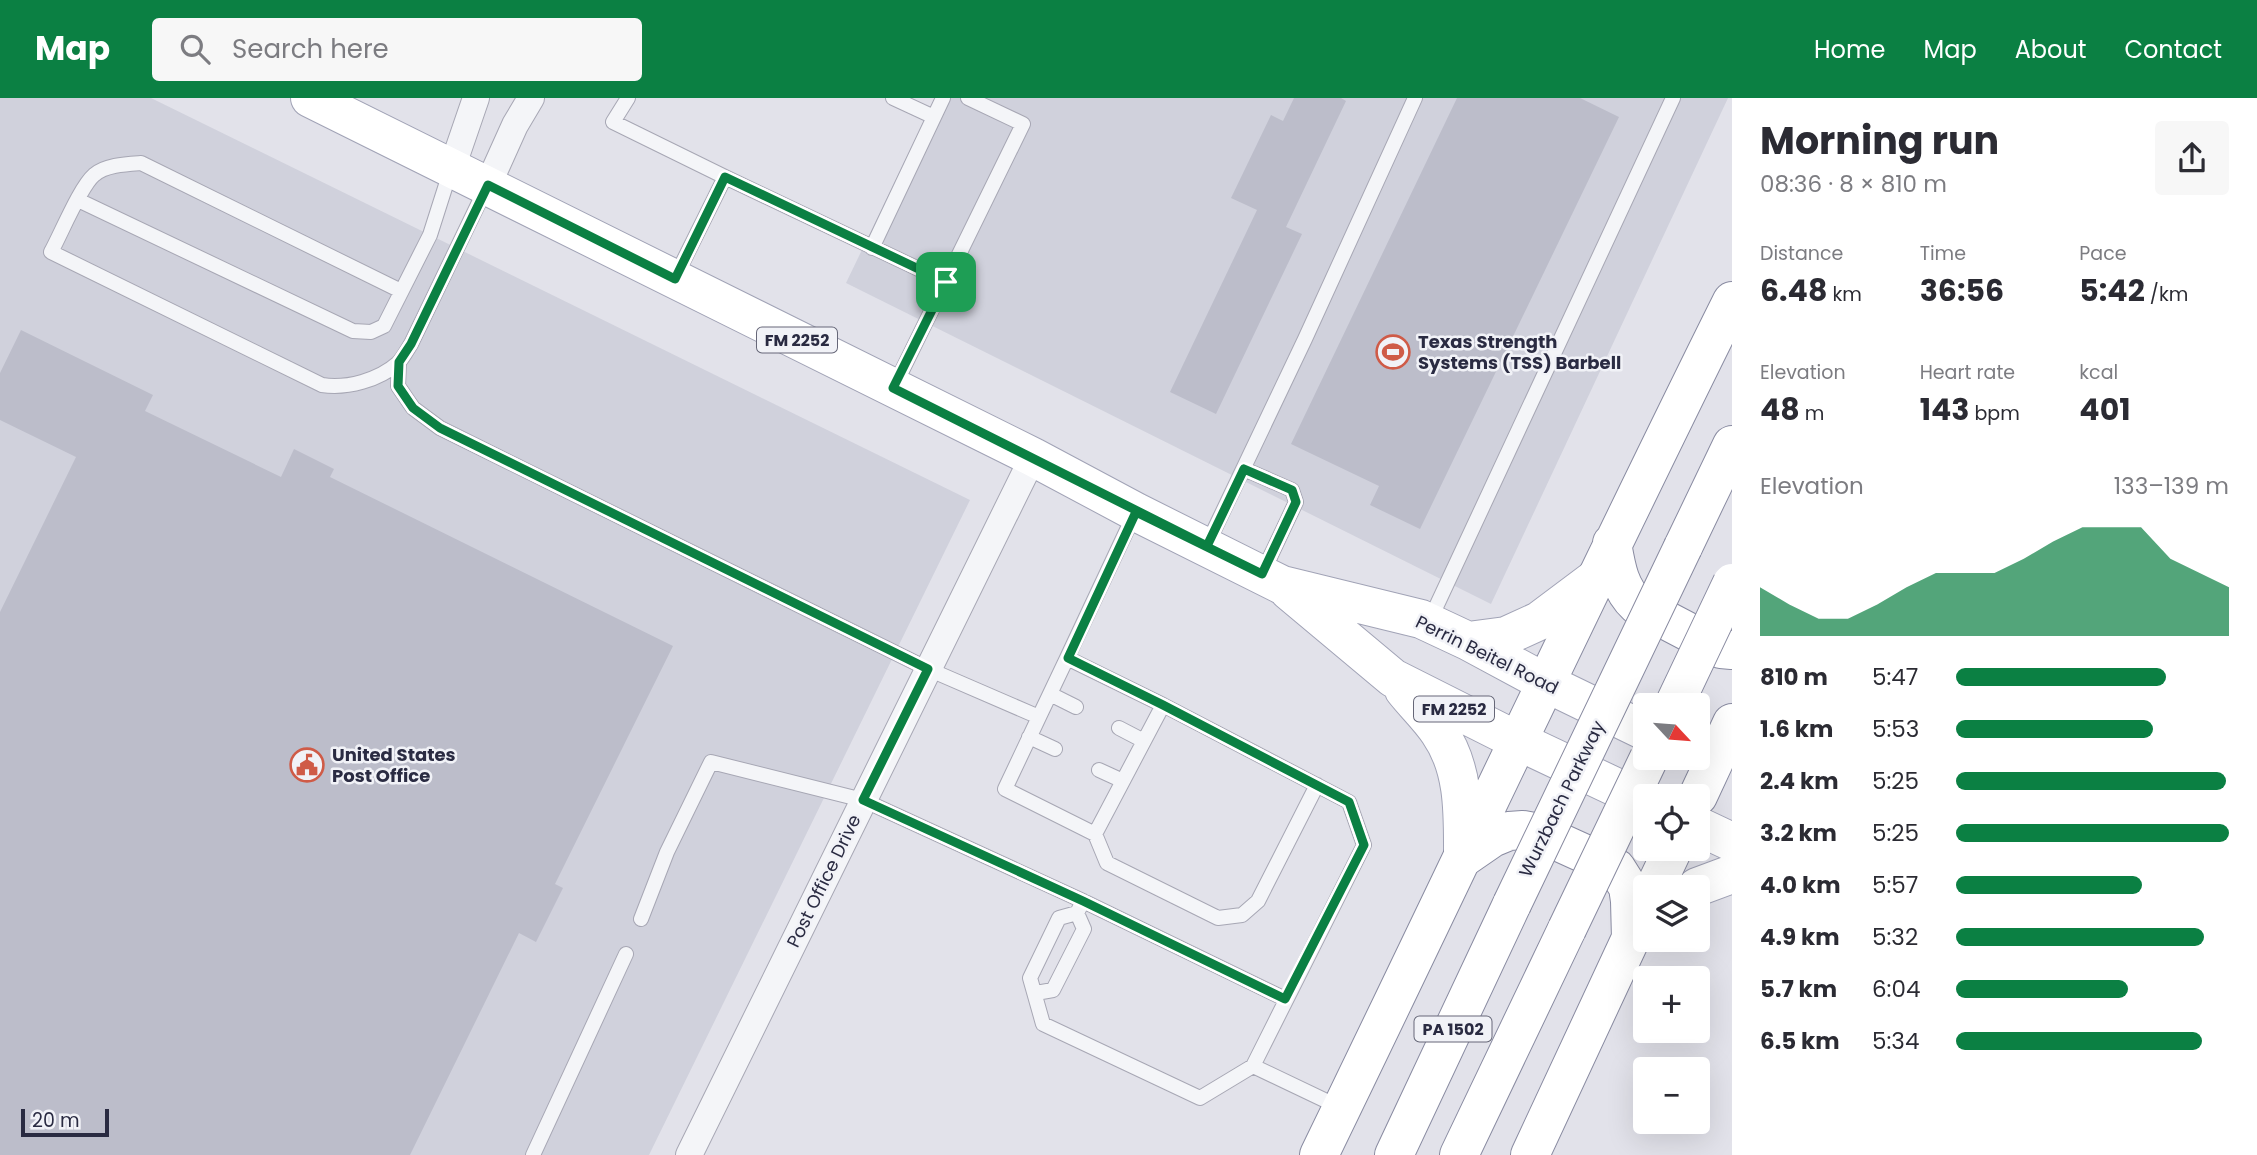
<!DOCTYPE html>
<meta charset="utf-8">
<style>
body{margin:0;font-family:Poppins,sans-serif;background:#f7f7f7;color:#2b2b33;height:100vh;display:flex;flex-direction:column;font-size:26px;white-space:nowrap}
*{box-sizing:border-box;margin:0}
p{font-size:23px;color:#7c7c81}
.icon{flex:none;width:38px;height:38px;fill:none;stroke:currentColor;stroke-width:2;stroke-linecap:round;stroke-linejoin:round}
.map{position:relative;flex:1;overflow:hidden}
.panel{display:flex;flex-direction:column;background:#fff;width:525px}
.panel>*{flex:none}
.needle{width:46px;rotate:116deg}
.controls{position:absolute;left:1633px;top:595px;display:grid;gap:14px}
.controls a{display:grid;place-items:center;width:77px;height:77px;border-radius:7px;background:#fff;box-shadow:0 7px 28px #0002;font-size:35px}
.scale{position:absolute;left:21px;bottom:18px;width:88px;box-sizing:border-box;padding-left:7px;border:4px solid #2a2b42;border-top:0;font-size:19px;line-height:24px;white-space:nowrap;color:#2a2b42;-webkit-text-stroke:5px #f1f2f7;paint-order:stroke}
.pin{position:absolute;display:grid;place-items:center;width:60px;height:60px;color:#fff;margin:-30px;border-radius:14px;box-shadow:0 4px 10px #0006}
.round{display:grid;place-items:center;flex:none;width:74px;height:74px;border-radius:7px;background:#f7f7f7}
.summary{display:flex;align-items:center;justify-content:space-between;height:119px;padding:0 28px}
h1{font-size:38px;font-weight:700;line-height:52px}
.stats{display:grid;grid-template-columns:repeat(3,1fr);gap:10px;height:119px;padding:7px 28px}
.stats div{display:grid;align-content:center}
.stats b{font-size:30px;font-weight:700}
.stats small{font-size:19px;font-weight:400}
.stats p{font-size:19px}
.chart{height:196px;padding:14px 28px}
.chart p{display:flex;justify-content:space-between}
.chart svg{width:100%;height:126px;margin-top:7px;fill:#0b8043;opacity:.7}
ul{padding:0 28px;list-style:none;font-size:23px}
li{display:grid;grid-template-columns:112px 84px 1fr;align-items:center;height:52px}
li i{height:18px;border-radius:9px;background:#0b8043}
header{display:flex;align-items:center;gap:42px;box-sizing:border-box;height:98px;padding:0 35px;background:#0b8043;color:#fff}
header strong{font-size:33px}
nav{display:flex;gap:38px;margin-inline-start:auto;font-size:24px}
.search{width:490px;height:63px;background:#f7f7f7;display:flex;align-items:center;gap:18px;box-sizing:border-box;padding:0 24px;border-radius:7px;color:#7c7c81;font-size:26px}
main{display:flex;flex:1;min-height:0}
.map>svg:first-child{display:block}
.built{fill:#d0d1dc}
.building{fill:#bcbdca}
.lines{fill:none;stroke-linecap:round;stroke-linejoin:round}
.service-casing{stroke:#a7a7b4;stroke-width:16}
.minor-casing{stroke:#a7a7b4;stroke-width:28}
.primary-casing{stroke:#a1a3b6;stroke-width:40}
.motorway-casing{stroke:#898ba1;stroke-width:40}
.service{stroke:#f4f5f8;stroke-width:14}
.minor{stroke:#f4f5f8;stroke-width:26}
.primary{stroke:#fff;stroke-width:38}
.motorway{stroke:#fff;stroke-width:38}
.motorway-bridge-casing{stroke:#898ba1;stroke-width:40;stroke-linecap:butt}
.motorway-bridge{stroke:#fff;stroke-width:38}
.route-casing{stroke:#fff;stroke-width:14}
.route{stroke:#0b8043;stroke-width:9}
.labels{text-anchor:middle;stroke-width:5;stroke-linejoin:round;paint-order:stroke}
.shield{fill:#f1f2f7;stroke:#666778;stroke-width:2}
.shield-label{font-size:16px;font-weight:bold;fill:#2a2b42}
.poi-label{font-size:18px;font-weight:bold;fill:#2a2b42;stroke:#f1f2f7;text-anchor:start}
.street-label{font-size:18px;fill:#2a2b42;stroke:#f1f2f7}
</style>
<header>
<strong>Map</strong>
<div class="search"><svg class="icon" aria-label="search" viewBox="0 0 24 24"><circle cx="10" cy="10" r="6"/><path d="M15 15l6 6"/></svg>Search here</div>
<nav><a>Home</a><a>Map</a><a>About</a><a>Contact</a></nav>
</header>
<main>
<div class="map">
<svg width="1732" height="1057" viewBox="0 0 1732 1057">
<rect width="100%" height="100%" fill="#e2e2ea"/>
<path class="built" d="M 0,0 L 151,0 L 970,402 L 649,1057 L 0,1057 Z
M 935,0 L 1728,0 L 1491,506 L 846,185 Z"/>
<path class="building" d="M 1294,0 L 1341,0 L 1346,3 L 1286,129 L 1302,136 L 1216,316 L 1170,294 L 1257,112 L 1231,100 L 1271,17 L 1283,23 Z
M 1457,0 L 1580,0 L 1619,19 L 1420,431 L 1370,407 L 1379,388 L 1291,346 Z
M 21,232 L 153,297 L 145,313 L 281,379 L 294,351 L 334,371 L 330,379 L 673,548 L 555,786 L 563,790 L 536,844 L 519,835 L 410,1057 L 0,1057 L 0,514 L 76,359 L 0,322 L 0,275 Z"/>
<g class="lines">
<defs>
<path id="service" d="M 628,0 L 613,24 L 725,79 L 675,180
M 893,0 L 934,19
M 725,79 L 946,184
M 78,102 L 353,233 L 371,234 L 384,228 L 430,137 L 451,71
M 872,150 L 943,0
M 401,193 L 141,65 C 127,66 105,67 94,77 C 80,89 61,136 51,154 L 322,287 C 347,291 379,282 398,265 C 403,260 407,252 411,246 L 486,90
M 399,264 L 398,288 L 413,310 L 440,330 L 928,571 L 1039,619 L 1067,560
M 894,289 L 1023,26 L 968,0
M 1244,371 L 1292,392 L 1296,404 L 1263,474
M 1135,415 L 1067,560 L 1163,607 L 1349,704 L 1364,747 L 1253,968 L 1339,1009
M 1207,447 L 1305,241 L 1415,0
M 1429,524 L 1673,0
M 1050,596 L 1076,609
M 1039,619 L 1005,691 L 1095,736 L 1163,607
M 1119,630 L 1144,643
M 1029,639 L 1055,651
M 1099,672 L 1123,683
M 1095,736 L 1107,765 L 1218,820 L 1242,817 L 1258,803 L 1317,687
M 1083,803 L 1077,815 L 1059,820 L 1030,880 L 1043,926 L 1200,1000 L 1253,968
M 641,821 L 667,754 L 711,664 L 863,702 L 1083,803 L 1285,901
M 1036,895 L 1053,892 L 1084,831 L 1077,815
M 533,1057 L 626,856"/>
<path id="minor" d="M 452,70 L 476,0
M 488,87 L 515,27 L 531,0
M 689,1057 L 1033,359"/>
<path id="primary" d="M 310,0 L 1033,359 L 1136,414 L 1282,487 L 1421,521 L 1468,543 L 1546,585 L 1645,633
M 1289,493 L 1393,580 L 1518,643 L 1645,703
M 1468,543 L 1506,538 L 1539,523 L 1595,481
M 1404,592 C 1415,606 1429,619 1439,634 C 1465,671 1463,717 1463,760
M 1698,728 L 1732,744
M 1697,789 L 1732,776"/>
<path id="motorway" d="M 1612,445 C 1616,468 1619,490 1637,507 L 1721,551 L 1732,552
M 1683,449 L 1732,347
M 1698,698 L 1732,625
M 1463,760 L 1492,740 L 1509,733 L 1523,732 L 1539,735 L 1616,770 L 1628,789 L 1630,803 L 1631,841
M 1655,789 L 1673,751
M 1319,1057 C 1457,773 1591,486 1732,203
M 1394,1057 L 1512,806
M 1459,1057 L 1567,831
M 1530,1057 L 1645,810"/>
</defs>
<use href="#service" class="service-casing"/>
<use href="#minor" class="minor-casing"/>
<use href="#primary" class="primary-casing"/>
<use href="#motorway" class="motorway-casing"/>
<use href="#service" class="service"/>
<use href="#minor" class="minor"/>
<use href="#primary" class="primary"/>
<use href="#motorway" class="motorway"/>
<defs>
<path id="motorway-bridge" d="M 1674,607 L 1732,485
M 1512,806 L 1683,449
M 1567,831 L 1649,660"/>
</defs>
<use href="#motorway-bridge" class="motorway-bridge-casing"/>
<use href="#motorway-bridge" class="motorway-bridge"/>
</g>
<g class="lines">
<defs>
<path id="route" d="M 946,184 L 725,79 L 675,181 L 488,87 L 411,246 L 399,264 L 398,288 L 413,310 L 440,330 L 928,571 L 863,702 L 1083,803 L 1285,901 L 1364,747 L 1349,704 L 1163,607 L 1068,560 L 1136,414 L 1262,476 L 1296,404 L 1292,392 L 1244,371 L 1207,448 L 893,290 L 946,184"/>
</defs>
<use href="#route" class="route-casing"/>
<use href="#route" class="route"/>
</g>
<defs>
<symbol id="stadium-ring" viewBox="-11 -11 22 22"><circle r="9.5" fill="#f1f2f7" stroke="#cf5b47" stroke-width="1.5"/><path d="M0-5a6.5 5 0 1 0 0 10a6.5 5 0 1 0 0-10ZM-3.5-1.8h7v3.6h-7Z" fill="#cf5b47"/></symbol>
<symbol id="civic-ring" viewBox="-11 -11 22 22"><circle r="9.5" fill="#f1f2f7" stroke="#cf5b47" stroke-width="1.5"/><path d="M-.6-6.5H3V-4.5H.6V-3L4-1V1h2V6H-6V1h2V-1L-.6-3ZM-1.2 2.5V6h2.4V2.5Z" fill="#cf5b47"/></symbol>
</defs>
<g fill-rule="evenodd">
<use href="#stadium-ring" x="1374" y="235" width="38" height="38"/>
<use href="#civic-ring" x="288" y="648" width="38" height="38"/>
</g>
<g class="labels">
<g class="shield">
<rect x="757" y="229.5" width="80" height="25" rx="5"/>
<rect x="1414" y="598.5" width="80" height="25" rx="5"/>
<rect x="1414.5" y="918.5" width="77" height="25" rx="5"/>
</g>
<g class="shield-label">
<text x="797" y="248">FM 2252</text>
<text x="1454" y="617">FM 2252</text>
<text x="1453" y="937">PA 1502</text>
</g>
<g class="poi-label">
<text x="1418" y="250">Texas Strength<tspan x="1418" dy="21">Systems (TSS) Barbell</tspan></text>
<text x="332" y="663">United States<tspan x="332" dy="21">Post Office</tspan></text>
</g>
<g class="street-label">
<text transform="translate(1487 557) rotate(26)" y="6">Perrin Beitel Road</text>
<text transform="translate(1562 701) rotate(-64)" y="6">Wurzbach Parkway</text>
<text transform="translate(824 783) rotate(-64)" y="6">Post Office Drive</text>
</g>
</g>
</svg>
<div class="controls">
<a><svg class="needle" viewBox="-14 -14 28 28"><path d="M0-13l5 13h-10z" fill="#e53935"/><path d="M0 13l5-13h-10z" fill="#7c7c81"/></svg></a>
<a><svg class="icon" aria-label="locate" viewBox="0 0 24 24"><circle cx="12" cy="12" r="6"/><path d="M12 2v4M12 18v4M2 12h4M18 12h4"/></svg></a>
<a><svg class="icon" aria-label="layers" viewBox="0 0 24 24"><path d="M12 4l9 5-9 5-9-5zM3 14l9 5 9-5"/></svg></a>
<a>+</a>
<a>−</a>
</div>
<div class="scale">20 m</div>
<div class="pin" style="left:946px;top:184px;background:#1e9e55"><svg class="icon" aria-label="arrive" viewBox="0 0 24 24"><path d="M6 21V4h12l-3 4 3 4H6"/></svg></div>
</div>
<section class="panel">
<div class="summary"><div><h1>Morning run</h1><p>08:36 · 8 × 810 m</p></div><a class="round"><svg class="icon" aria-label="share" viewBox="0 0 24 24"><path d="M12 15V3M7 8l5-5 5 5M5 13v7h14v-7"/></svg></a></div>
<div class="stats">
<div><p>Distance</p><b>6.48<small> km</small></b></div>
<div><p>Time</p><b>36:56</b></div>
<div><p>Pace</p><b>5:42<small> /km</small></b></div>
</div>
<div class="stats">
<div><p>Elevation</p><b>48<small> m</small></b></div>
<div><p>Heart rate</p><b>143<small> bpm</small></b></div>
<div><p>kcal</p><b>401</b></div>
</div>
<div class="chart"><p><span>Elevation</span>133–139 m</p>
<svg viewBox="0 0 160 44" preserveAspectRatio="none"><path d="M0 44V27L10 33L20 38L30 38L40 33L50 27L60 22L70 22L80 22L90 17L100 11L110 6L120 6L130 6L140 17L150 22L160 27V44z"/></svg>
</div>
<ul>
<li><b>810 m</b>5:47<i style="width:77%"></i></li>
<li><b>1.6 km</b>5:53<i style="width:72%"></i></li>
<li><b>2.4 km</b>5:25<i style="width:99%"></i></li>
<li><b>3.2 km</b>5:25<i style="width:100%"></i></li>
<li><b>4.0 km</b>5:57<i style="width:68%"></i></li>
<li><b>4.9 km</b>5:32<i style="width:91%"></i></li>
<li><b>5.7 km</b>6:04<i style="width:63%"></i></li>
<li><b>6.5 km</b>5:34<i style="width:90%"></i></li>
</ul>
</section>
</main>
